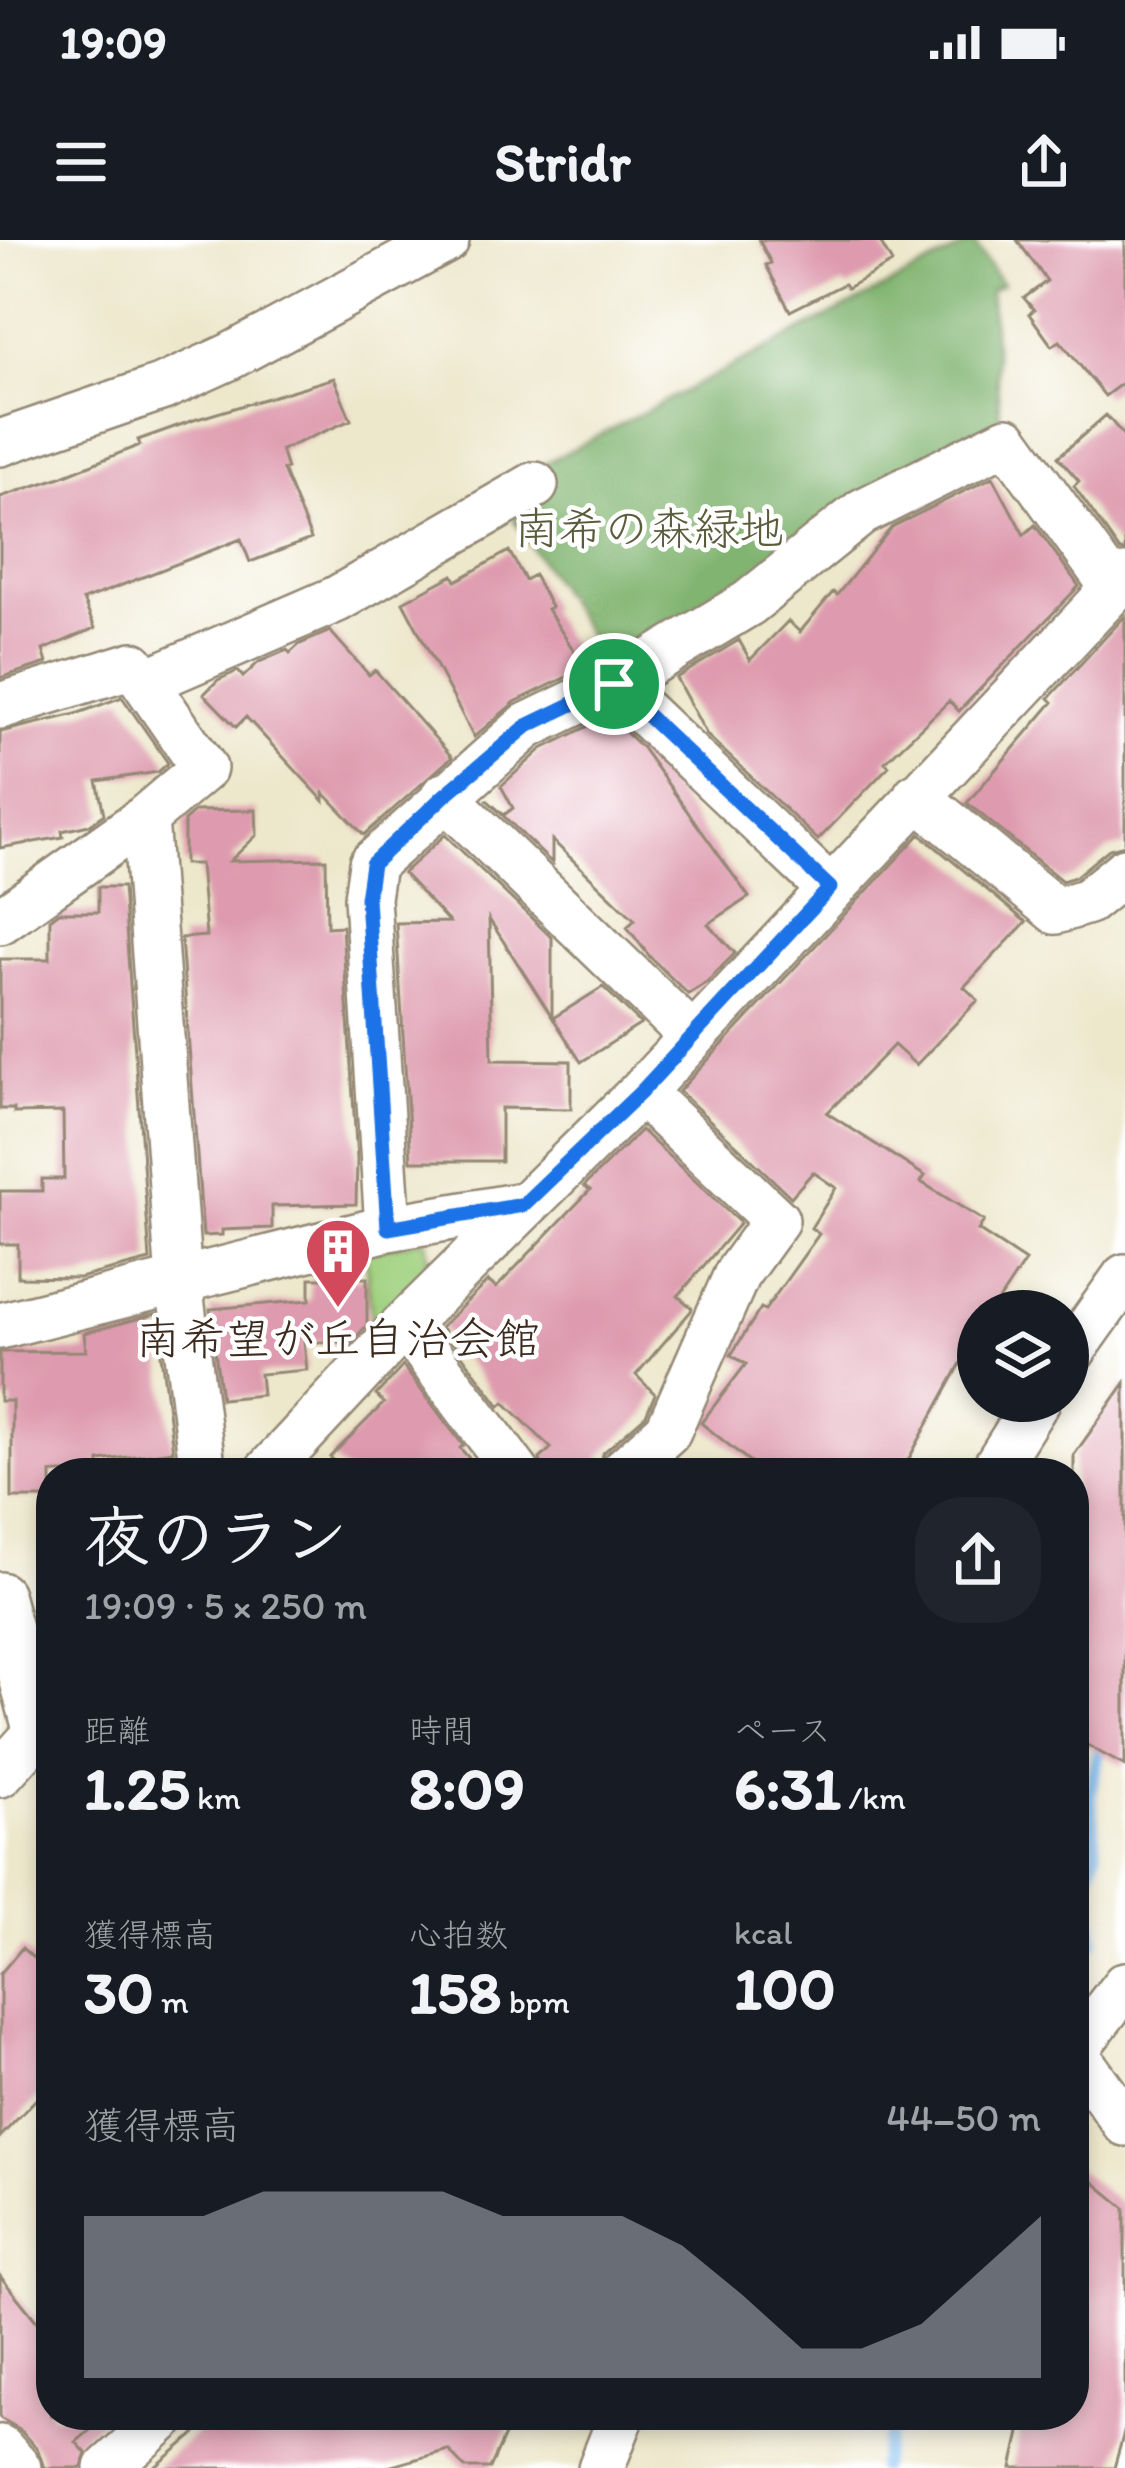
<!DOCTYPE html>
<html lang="ja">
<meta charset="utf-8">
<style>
body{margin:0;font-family:Itim,"Klee One",sans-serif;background:#20242c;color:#f1f3f6;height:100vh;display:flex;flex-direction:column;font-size:45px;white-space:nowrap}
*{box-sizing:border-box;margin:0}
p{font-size:39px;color:#9ea1a6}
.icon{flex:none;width:66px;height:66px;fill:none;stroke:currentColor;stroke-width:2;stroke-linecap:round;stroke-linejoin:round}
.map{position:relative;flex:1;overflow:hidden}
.sheet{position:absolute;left:36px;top:1218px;width:1053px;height:972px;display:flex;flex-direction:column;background:#171b24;border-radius:48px;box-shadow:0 6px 18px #0003}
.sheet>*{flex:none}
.buttons{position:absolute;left:957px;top:1050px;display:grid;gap:24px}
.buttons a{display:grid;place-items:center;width:132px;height:132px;border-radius:50%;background:#171b24;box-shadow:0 6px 18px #0003;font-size:60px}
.pin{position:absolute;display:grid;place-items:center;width:102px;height:102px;color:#fff;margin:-51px;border:6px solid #fff;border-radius:50%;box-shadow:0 3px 12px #0007}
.round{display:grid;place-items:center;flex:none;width:126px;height:126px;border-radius:48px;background:#20242c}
.headline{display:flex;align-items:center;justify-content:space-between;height:204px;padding:0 48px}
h1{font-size:66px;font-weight:800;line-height:90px}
.stats{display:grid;grid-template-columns:repeat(3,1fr);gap:18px;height:204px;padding:12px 48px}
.stats div{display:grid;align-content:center}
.stats b{font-size:60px;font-weight:800}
.stats small{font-size:33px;font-weight:400}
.stats p{font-size:33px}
.chart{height:336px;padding:24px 48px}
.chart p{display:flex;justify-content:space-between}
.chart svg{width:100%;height:216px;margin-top:12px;fill:#8c9099;opacity:.7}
.status{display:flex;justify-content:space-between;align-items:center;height:84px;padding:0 60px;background:#171b24;direction:ltr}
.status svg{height:33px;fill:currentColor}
header{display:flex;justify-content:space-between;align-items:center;height:156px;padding:0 48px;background:#171b24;font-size:54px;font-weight:800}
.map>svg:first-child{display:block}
.green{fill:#a1d281;stroke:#6e7e50;stroke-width:3}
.forest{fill:#80b46f;stroke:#5e6f46;stroke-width:3}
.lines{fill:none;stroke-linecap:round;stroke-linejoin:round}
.stream{stroke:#7abaef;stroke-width:12}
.building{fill:#de9baf}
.minor-casing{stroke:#948874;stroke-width:50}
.minor{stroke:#fff;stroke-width:45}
.route-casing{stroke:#fff;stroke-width:24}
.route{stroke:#1a73e8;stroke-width:15}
.labels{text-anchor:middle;stroke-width:9;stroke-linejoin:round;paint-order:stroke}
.park-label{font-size:45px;fill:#5a5c3c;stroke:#fff}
.poi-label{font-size:45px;fill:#3b2a1e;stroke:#fff}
</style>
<div class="status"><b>19:09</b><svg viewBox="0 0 49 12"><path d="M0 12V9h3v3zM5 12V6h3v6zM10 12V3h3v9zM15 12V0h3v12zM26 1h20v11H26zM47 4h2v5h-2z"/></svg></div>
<header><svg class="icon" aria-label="menu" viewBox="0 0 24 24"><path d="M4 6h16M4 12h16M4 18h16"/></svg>Stridr<svg class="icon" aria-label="share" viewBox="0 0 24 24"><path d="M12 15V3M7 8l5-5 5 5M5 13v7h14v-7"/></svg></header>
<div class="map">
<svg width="1125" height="2228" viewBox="0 0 1125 2228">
<rect width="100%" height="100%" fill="#fff"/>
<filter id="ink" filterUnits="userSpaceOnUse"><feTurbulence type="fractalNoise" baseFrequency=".00833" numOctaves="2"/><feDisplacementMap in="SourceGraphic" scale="24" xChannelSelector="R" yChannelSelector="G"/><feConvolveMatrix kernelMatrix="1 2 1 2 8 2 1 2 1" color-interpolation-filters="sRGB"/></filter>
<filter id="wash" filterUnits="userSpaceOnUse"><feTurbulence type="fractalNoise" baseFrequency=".004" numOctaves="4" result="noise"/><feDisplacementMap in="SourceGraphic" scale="48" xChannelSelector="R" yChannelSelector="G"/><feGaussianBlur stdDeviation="2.7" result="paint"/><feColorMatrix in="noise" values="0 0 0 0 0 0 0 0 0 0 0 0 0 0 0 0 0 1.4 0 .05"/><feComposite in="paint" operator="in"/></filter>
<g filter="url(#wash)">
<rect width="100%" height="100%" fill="#ede7cb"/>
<path class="green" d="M 426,999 L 430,1034 L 373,1094 L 365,1011 Z"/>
<path class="forest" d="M 973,2 L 1002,44 L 990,50 L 1000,180 L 611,430 L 514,280 L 534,229 Z"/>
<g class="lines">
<path class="stream" d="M 1074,1719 L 1094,1701 L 1085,1646 L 1096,1614 L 1090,1553 L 1102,1499
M 880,2228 L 896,2175"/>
</g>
<g id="blocks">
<path class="building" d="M 759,0 L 879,0 L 892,23 L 847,48 L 844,44 L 790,71 L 766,25 L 771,23 Z
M 1017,0 L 1125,0 L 1125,141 L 1105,156 L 1060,101 L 1052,106 L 1029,74 L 1034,70 L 1024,58 L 1047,41 Z
M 334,138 L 351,180 L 281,210 L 287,229 L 283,230 L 311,299 L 250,322 L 241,299 L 83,360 L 95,388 L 43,410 L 47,423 L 0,438 L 0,257 L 58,238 L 140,205 L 138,200 L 194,180 Z
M 1106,175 L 1125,197 L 1125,311 L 1120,311 L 1074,246 L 1079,241 L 1058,217 Z
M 993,237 L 1024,295 L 1035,285 L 1079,346 L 959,471 L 949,461 L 885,522 L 889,526 L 818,600 L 707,495 L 676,438 L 739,400 L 750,420 L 788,381 L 800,392 L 833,352 L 837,355 L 892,287 Z
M 509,311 L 525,340 L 534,335 L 551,367 L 547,369 L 585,428 L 515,462 L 474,497 L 403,362 L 453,335 L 456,341 Z
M 1125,376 L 1125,605 L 1109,609 L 1075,637 L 1062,641 L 967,563 L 1053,462 L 1049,458 Z
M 330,391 L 369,435 L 375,430 L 452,517 L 364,595 L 324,553 L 324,561 L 246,477 L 236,487 L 204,454 L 218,440 L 238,431 L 243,437 L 259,422 L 287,410 L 290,413 L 300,404 Z
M 122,457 L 168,523 L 158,532 L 97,541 L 104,574 L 89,585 L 62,591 L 63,597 L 0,608 L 0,492 L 76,474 Z
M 609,476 L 642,508 L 749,657 L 708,684 L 735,713 L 707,742 L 688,754 L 650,717 L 627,687 L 635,680 L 552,600 L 552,623 L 486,559 L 504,575 L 513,568 L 501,546 L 542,509 Z
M 256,570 L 257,595 L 230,621 L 326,619 L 327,687 L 342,686 L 357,920 L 356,964 L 272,966 L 272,988 L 222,990 L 222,995 L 203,996 L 181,698 L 206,696 L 200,624 L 184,624 L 184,581 L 195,571 Z
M 920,594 L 1026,682 L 964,747 L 978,760 L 916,825 L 894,805 L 827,873 L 925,936 L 921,942 L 984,981 L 978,990 L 1025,1021 L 992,1071 L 978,1071 L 978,1092 L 901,1233 L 764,1233 L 701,1183 L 746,1124 L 731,1115 L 761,1068 L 765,1070 L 819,994 L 811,988 L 836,948 L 813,932 L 791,957 L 679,851 Z
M 445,595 L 552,698 L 552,777 L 489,679 L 492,820 L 571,821 L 571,869 L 501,868 L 501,921 L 411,921 L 396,683 L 449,682 L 403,633 Z
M 98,647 L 123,647 L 150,1020 L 79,1038 L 18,1037 L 18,1004 L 0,1004 L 0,951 L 42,951 L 42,939 L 64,939 L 63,872 L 14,873 L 14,869 L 0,869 L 0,719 L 50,719 L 50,679 L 59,672 L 98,672 Z
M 603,747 L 641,784 L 581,822 L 553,778 Z
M 641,890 L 740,983 L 678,1056 L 692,1068 L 691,1071 L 636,1135 L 655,1154 L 646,1175 L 603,1213 L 595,1233 L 544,1233 L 540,1219 L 551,1208 L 504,1162 L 500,1166 L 441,1087 L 488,1041 L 496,1048 L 590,950 L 584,946 Z
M 310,1038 L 367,1038 L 367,1085 L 352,1102 L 304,1102 L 307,1130 L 260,1134 L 262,1155 L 221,1159 L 210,1069 L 310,1060 Z
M 156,1074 L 173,1211 L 99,1221 L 99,1233 L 51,1233 L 51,1258 L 12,1258 L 12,1161 L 0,1161 L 0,1112 L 86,1111 L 84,1093 Z
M 403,1126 L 463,1205 L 460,1208 L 482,1233 L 347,1233 L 330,1217 L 384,1163 L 376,1155 Z
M 1125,1143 L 1125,1526 L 1074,1498 L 1074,1215 Z
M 22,1708 L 51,1734 L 51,1857 L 40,1855 L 0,1897 L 0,1734 Z
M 1074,1926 L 1125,1968 L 1125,2189 L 1114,2228 L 1012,2228 L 1024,2175 L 1074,2175 Z
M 0,2036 L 51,2099 L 51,2175 L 107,2175 L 76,2202 L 86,2213 L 82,2228 L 44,2228 L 38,2210 L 19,2189 L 0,2178 Z
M 218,2175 L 514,2175 L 490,2228 L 465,2228 L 448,2210 L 385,2228 L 154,2228 Z"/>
</g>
</g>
<g filter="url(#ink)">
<use href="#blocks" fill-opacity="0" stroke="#948874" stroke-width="3"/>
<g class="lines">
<defs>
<path id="minor" d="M 0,203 L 163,147 L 229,117 L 446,0
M 145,442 L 337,359 L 535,245
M 614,444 L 829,648
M 0,466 L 133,425 L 204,528 L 145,578 L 0,681
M 444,556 L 691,795
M 916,556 L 1056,671 L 1088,661 L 1125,631
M 145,578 L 179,1042 L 203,1233
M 388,988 L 367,658 L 372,624 L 527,486 L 614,444 L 749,363 L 862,272 L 1007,200 L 1113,347
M 405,1084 L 517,1233
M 0,1086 L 388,988 L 523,965
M 1068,1117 L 1125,1037
M 266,1233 L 405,1084 L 641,852 L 1125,337
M 621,1233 L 668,1191 L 737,1034 L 776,980 L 641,852
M 992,1233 L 1037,1161
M 0,1355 L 37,1493
M 0,1534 L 51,1478
M 1074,1811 L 1125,1745
M 1074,1812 L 1125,1883
M 0,2208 L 18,2228
M 108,2228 L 167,2175
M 601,2228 L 622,2175"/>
</defs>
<use href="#minor" class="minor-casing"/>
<use href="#minor" class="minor"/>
</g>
</g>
<g class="lines" filter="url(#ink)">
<defs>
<path id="route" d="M 614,444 L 830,648 L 641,852 L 523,965 L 388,988 L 367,658 L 372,624 L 444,556 L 527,486 Z"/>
</defs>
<use href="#route" class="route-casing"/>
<use href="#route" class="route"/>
</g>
<defs>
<symbol id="building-pin" viewBox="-11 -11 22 30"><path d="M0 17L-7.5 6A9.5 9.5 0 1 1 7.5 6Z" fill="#d1495b" stroke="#fff"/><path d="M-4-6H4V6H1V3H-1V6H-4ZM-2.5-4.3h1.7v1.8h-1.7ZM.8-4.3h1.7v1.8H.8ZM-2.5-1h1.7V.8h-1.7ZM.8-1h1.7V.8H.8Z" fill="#fff"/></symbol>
</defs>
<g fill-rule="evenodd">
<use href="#building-pin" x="300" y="973" width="76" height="104"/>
</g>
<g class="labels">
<g class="park-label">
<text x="649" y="304">南希の森緑地</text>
</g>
<g class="poi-label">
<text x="338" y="1114">南希望が丘自治会館</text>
</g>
</g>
</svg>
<div class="buttons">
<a><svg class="icon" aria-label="layers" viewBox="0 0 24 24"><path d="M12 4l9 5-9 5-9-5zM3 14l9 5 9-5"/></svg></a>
</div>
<div class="pin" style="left:614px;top:444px;background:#1e9e55"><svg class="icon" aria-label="arrive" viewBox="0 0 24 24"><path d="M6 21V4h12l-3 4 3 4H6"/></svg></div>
<section class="sheet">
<div class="headline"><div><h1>夜のラン</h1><p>19:09 · 5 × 250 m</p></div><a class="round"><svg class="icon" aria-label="share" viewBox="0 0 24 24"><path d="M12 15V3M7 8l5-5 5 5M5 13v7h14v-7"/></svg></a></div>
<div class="stats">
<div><p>距離</p><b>1.25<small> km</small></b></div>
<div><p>時間</p><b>8:09</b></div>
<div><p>ペース</p><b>6:31<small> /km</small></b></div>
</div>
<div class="stats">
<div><p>獲得標高</p><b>30<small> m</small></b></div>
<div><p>心拍数</p><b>158<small> bpm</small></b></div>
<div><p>kcal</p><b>100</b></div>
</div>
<div class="chart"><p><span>獲得標高</span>44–50 m</p>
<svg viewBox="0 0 160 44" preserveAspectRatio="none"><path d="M0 44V11L10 11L20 11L30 6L40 6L50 6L60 6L70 11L80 11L90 11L100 17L110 27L120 38L130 38L140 33L150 22L160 11V44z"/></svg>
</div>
</section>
</div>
